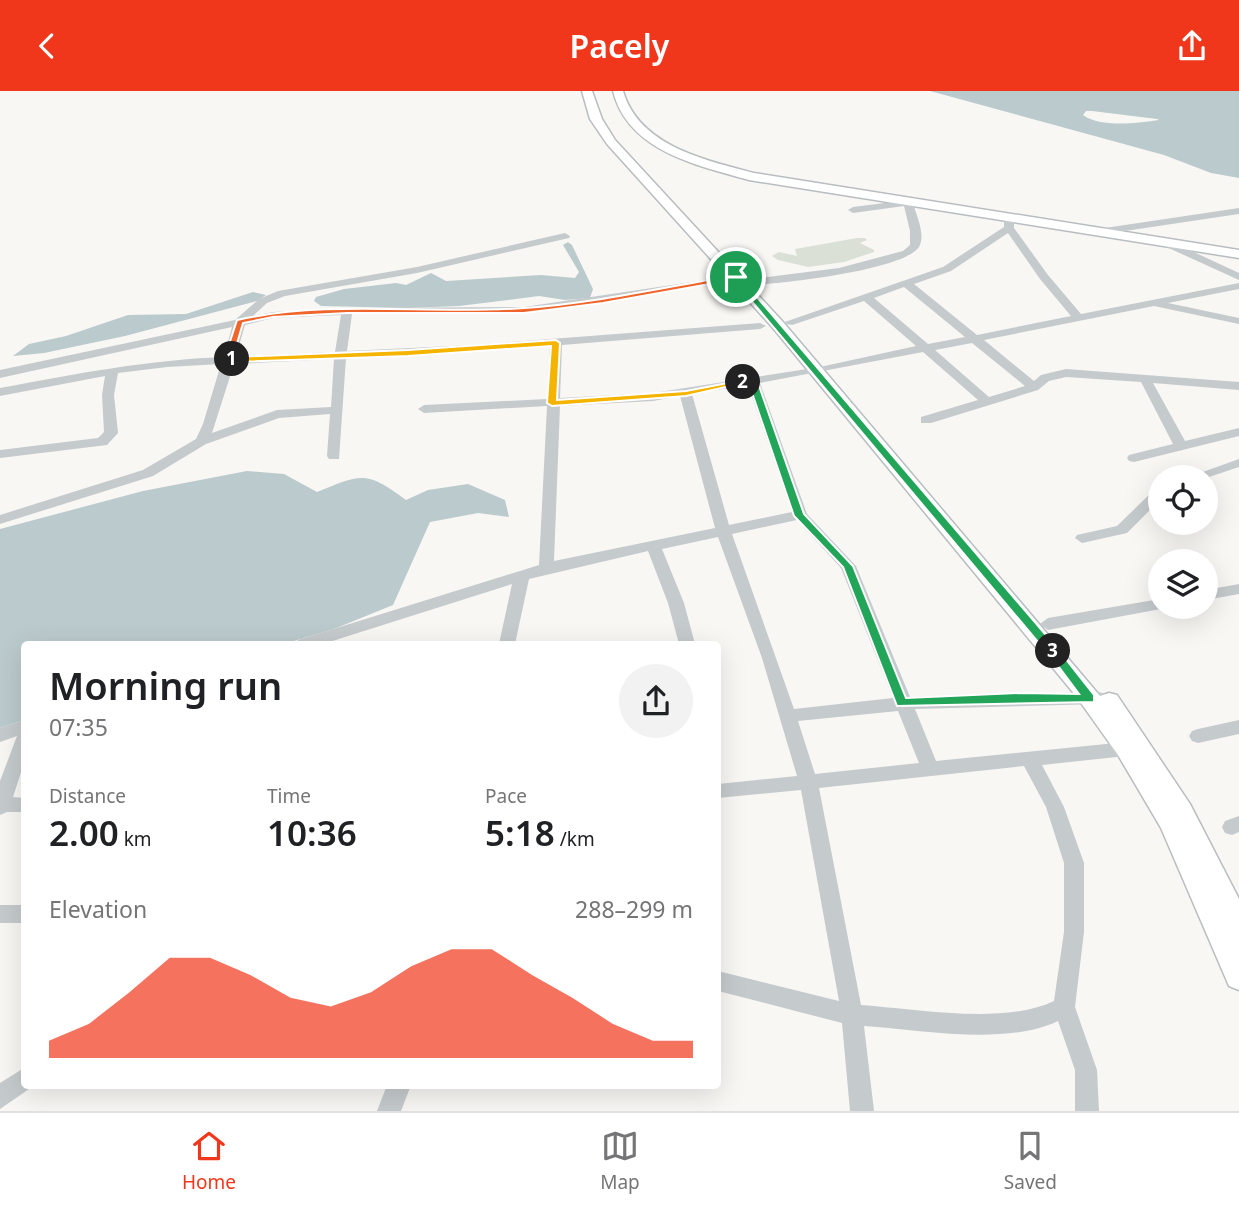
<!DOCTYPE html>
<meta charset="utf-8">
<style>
body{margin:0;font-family:"Noto Sans",sans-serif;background:#f2f2f2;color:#202124;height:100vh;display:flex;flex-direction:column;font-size:26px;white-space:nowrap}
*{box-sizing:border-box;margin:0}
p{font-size:23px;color:#757577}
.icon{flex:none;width:38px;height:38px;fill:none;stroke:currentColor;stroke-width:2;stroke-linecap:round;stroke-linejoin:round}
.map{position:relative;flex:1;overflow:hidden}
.panel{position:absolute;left:21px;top:550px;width:700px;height:448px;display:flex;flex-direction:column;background:#fff;border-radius:7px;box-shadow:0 7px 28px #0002}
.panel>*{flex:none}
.fabs{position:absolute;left:1148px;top:374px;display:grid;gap:14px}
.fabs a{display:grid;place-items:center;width:70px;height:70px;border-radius:50%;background:#fff;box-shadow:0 7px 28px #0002;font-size:35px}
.pin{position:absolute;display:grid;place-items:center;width:60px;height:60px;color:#fff;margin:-30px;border:4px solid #fff;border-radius:50%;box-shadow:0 2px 7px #0007}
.km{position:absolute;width:35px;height:35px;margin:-18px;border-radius:50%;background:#222;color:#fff;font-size:19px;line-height:35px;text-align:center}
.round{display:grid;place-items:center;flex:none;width:74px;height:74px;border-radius:37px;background:#f2f2f2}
.headline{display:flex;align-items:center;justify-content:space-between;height:119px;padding:0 28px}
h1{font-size:38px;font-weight:600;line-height:52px}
.stats{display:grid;grid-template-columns:repeat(3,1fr);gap:10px;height:119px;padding:7px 28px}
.stats div{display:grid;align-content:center}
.stats b{font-size:35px;font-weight:600}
.stats small{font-size:19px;font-weight:400}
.stats p{font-size:19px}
.chart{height:196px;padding:14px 28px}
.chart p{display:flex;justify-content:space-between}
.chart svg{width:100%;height:126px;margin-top:7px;fill:#f1371b;opacity:.7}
header{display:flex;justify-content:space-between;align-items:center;height:91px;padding:0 28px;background:#f1371b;color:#fff;font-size:32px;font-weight:600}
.tabs{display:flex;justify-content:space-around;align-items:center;height:98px;border-top:2px solid #e0e0e0;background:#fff;font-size:19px;color:#757577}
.tabs a{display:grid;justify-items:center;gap:4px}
.tabs .active{color:#f1371b}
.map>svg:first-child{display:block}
.green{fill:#dae0d5}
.water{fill:#bbcacd;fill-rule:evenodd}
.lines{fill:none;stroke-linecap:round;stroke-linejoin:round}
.major-casing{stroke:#b8bdc0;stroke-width:3}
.minor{fill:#c5cacd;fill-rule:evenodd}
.major{fill:#fff;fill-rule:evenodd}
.split-1{fill:#f0652b;stroke:#fff;stroke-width:2}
.split-2{fill:#f5b400;stroke:#fff;stroke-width:2}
.split-3{fill:#22a559;stroke:#fff;stroke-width:2}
.split-4{fill:#22a559;stroke:#fff;stroke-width:2}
</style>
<header><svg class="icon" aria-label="back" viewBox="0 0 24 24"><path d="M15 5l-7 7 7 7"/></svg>Pacely<svg class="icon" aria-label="share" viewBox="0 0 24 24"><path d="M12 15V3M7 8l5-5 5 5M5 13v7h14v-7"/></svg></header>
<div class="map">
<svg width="1239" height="1020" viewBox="0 0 1239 1020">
<rect width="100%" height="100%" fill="#f8f7f4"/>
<path class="green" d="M 857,147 L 865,147 L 867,149 L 860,152 L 874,159 L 874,161 L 844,171 L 808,176 L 778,169 L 772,165 L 779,161 L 797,165 L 795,158 Z"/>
<path class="water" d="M 930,0 L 1239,0 L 1239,87 L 1211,82 L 1164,64 ZM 1092,20 L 1157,28 L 1159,29 C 1139,32 1100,37 1083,24 L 1086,20 Z
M 568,151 L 572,154 L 593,198 L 590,207 L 565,209 L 539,205 L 459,215 L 407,217 L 321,215 L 314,210 L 316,206 L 344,198 L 396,192 L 406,194 L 431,182 L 446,190 L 541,184 L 575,187 L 579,181 L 563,154 Z
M 253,201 L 266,204 L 257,210 L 125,245 L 44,262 L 13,265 L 29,253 L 66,245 L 128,224 L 186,223 Z
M 247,380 L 284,383 L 317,401 C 361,383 366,379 406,409 L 428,399 L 468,393 L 505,409 L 509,426 L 478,422 L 430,431 L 393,514 L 334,538 L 284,553 L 24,553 L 24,629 L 0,637 L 0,438 L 143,400 Z"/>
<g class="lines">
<defs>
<path id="major" d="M 582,0 L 592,0 L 602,28 L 615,49 L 783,231 L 1100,605 L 1109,602 L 1117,604 L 1190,713 L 1239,808 L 1239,899 L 1229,895 L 1161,737 L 1118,664 L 1076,605 L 773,237 L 607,53 L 590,28 Z
M 613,0 L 623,0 C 639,55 705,69 754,82 L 1239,159 L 1239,167 L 749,89 C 696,74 628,60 613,0 Z"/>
</defs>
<use href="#major" class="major-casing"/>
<path class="minor" d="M 908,109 L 913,112 C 916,124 925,141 920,154 C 910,179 779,193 751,194 L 746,191 L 751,188 L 839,177 L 903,160 L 910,154 L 910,140 L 904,115 L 853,122 L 848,119 L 853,116 Z
M 1239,117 L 1239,123 L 1098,144 L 1093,141 L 1098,138 Z
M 1009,125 L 1014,128 L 1014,137 L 1048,184 L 1081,223 L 1239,192 L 1239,198 L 1168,212 L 1239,227 L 1239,233 L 1154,215 L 984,249 L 1034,290 L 1041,284 L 1066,278 L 1239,291 L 1239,299 L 1153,292 L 1185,350 L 1239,337 L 1239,345 L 1134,371 L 1129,370 L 1127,367 L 1129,364 L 1173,353 L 1141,291 L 1066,286 L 1049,290 L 1038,299 L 931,332 L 921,332 L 921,326 L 978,309 L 923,261 L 760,292 L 807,423 L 856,475 L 910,606 L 1099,601 L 1105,603 L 1108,607 L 1105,611 L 1099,613 L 915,618 L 936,670 L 1126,651 L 1132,653 L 1135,658 L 1132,663 L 1126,665 L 1042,674 L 1064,716 L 1084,772 L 1084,841 L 1075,916 L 1097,979 L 1099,1020 L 1075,1020 L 1075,979 L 1058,930 C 1006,955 922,939 864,935 L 874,1020 L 850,1020 L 842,932 L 718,900 L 718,880 L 839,910 L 801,699 L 718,707 L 718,693 L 797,685 L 762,567 L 718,446 L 662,458 L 684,512 L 695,553 L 679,553 L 668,512 L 648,460 L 529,488 L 515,553 L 499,553 L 512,493 L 323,553 L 296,553 L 298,549 L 539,474 L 547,315 L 424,322 L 418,318 L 424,314 L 547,308 L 550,255 L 346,267 L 339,368 L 329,368 L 327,365 L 330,323 L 279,327 L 206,353 L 153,385 L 0,433 L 0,424 L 143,379 L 196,348 L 203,333 L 221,273 L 167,276 L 118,282 L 114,304 L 118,342 L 107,354 L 0,367 L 0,359 L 98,347 L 104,341 L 102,304 L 105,285 L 0,305 L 0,297 C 75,283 147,269 224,266 L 232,236 L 0,287 L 0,279 L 235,229 L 259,208 L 278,200 L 417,176 L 565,142 L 570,145 L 569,147 L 417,182 L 285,205 L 267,212 L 253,225 L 273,221 L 347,217 L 524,216 L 739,184 L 740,186 L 735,189 L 603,212 L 524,222 L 352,223 L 347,260 L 473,254 L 760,232 L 766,235 L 760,238 L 562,254 L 560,307 L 653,302 L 820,276 L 916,255 L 864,210 L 792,234 L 782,232 L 943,176 L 1004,136 L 1004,128 ZM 1008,142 L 1040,188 L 1071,225 L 977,244 L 914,193 L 951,180 ZM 904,196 L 965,246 L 928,253 L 874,207 ZM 341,224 L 335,261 L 236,265 L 245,234 L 273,227 ZM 972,252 L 1025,295 L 989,306 L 935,259 ZM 334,268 L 331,316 L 277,319 L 212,342 L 234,273 ZM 748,294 L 792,421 L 729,434 L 692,303 ZM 680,305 L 715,437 L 554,470 L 560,315 L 653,310 ZM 797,429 L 841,477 L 893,607 L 794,618 L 732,443 ZM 898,620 L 919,672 L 815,683 L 798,630 ZM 1024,675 L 1046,716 L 1064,772 L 1064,841 L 1054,910 C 1004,934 917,918 861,914 L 819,697 Z
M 1162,150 L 1170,150 L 1239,182 L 1239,189 L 1162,154 Z
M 1239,368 L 1239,376 L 1206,387 L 1186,387 Z
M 1160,397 L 1160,409 L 1127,442 L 1082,452 L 1075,447 L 1077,444 L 1117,435 L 1155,398 Z
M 1239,493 L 1239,503 L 1206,509 L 1206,499 Z
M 1160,508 L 1160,516 L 1166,517 L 1048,539 L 1040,533 L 1048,527 Z
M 24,629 L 24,672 L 13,706 L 24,707 L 24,721 L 7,721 L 0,724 L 0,690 L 17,645 L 0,651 L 0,637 Z
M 1239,629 L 1239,643 L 1198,652 L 1192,650 L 1189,645 L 1192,640 L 1198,638 Z
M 1239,725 L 1239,741 L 1232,744 L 1225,742 L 1222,736 L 1225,730 Z
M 0,814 L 24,814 L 24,832 L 0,832 Z
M 24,977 L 24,994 L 33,994 L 32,996 L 0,1018 L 0,992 Z
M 387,994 L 411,994 L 401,1020 L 377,1020 Z"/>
<use href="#major" class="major"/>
</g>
<path class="split-1" d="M 736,184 L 738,188 L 603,212 L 524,222 L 347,222 L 273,226 L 243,232 L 233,266 L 236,268 L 228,271 L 224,269 L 237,229 C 331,208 429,224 524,217 C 595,212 666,196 736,184 Z"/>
<path class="split-2" d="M 556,249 L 560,252 L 557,309 L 686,300 L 743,289 L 748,291 L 686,305 L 552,315 L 547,312 L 551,255 L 408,265 L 232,271 L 227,268 L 232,266 L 408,259 Z"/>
<path class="split-3" d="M 752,287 L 757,289 L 804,423 L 853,475 L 906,607 L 1020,602 L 1079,603 L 1047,560 L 1053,556 L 1057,557 L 1094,604 L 1094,611 L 897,615 L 843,476 L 794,425 L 749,293 L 739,291 Z"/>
<path class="split-4" d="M 733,184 L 738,184 L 1057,557 L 1057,563 L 1048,563 L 733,188 Z"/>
</svg>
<div class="fabs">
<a><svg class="icon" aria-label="locate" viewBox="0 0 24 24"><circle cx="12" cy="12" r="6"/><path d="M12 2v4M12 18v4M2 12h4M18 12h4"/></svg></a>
<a><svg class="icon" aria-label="layers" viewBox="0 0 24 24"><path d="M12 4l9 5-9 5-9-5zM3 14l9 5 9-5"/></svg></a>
</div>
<div class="pin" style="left:736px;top:186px;background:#1e9e55"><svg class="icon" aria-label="arrive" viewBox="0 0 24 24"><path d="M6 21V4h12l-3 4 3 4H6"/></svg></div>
<b class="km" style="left:232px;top:268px">1</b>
<b class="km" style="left:743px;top:291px">2</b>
<b class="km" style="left:1053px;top:560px">3</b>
<section class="panel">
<div class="headline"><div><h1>Morning run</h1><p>07:35</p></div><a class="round"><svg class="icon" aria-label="share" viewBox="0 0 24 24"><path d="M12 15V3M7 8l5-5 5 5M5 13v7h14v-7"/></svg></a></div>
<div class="stats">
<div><p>Distance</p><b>2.00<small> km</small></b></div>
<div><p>Time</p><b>10:36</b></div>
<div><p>Pace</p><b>5:18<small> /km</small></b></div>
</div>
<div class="chart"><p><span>Elevation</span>288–299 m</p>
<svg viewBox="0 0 160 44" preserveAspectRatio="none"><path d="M0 44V38L10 32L20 21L30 9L40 9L50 15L60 23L70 26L80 21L90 12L100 6L110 6L120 15L130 23L140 32L150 38L160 38V44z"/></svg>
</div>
</section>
</div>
<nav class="tabs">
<a class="active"><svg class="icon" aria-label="home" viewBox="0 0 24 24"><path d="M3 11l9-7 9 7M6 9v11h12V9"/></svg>Home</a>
<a><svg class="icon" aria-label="map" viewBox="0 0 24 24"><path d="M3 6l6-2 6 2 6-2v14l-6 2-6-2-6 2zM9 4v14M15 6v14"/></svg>Map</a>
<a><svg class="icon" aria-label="saved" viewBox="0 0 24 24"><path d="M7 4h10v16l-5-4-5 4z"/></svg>Saved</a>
</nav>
